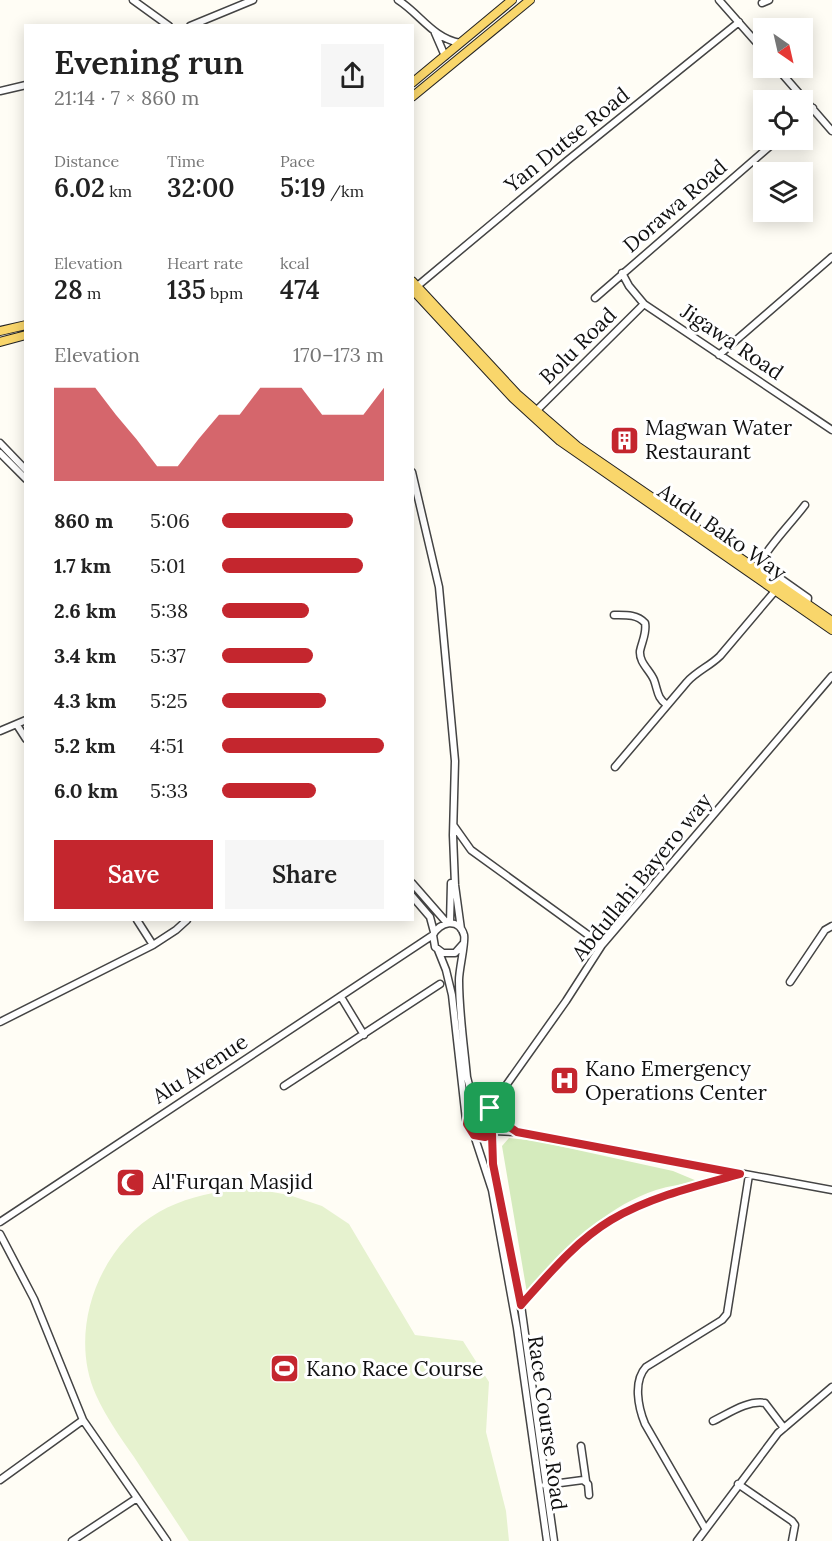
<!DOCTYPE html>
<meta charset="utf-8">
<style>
body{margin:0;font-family:Lora,serif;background:#f6f6f6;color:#222;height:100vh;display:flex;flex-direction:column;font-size:22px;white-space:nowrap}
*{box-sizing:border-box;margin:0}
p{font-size:20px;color:#767676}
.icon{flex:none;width:33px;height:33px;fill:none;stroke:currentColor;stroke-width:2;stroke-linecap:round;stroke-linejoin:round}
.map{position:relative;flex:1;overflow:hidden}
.details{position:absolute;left:24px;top:24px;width:390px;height:897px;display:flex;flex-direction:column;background:#fff;border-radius:0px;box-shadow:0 3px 15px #0003}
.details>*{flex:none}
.needle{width:39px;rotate:146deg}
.controls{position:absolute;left:753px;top:18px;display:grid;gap:12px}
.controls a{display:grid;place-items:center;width:60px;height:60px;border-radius:0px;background:#fff;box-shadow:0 3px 15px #0003;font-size:30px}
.pin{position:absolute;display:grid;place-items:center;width:51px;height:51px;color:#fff;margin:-26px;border-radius:12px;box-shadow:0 3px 9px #0006}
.round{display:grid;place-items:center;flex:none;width:63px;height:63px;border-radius:0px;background:#f6f6f6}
.summary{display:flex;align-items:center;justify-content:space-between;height:102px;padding:0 30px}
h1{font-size:33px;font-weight:600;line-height:45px}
.metrics{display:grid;grid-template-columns:repeat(3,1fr);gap:9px;height:102px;padding:6px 30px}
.metrics div{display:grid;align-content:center}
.metrics b{font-size:26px;font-weight:600}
.metrics small{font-size:16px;font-weight:400}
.metrics p{font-size:16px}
.chart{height:168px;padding:12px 30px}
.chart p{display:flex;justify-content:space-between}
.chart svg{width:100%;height:108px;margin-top:6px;fill:#c4262e;opacity:.7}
.cta{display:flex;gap:12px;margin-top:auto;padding:12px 30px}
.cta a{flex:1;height:69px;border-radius:0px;background:#c4262e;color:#fff;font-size:24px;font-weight:600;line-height:69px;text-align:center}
.cta a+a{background:#f6f6f6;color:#222}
ul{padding:0 30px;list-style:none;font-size:20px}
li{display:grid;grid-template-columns:96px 72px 1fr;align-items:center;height:45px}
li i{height:15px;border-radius:8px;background:#c4262e}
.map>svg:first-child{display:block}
.green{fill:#d5ebbd}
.pitch{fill:#e6f2cf}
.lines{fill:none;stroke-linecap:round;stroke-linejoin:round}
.minor-casing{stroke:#444;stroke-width:9}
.major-casing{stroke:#222;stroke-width:10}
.minor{stroke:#fff;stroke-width:6}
.major{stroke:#f9d66b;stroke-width:8}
.route-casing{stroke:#fff;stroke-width:12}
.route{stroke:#c4262e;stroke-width:8}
.labels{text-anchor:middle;stroke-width:6;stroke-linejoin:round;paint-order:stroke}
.street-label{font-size:21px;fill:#111;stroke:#fff}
.poi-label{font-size:21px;fill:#111;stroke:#fff;text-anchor:start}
</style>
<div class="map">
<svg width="832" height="1541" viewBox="0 0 832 1541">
<rect width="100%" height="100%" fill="#fffdf5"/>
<path class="green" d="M470 1122a12 12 0 1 1 24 0a12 12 0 1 1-24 0Z
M 509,1138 L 536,1141 L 673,1171 L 697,1181 C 683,1184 669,1186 656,1190 C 602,1208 563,1251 527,1293 L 502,1146 Z"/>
<path class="pitch" d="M 232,1189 L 261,1190 L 289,1195 L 322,1206 L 349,1224 L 415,1335 L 463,1341 L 489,1382 L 486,1432 L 506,1511 L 509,1541 L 189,1541 C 171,1513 152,1485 134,1457 C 120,1437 106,1417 96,1395 C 67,1331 99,1246 159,1212 C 181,1199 207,1194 232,1189 Z"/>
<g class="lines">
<defs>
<path id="minor" d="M 133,0 L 169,26
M 398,0 C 420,14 433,38 460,43
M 719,0 L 764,51
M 762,3 L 769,0
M 190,26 L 253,0
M 435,33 L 445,56
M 777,68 L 832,131
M 0,91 L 26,85
M 802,117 L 813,108
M 622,273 L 629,286 L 644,304 L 832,430
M 415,288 L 568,160 L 739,22
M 595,298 L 777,140
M 719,355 L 832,257
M 535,412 L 644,304
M 0,443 L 26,470
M 0,453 L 26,479
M 412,472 L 439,587 L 455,761 L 453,835 L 455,885 L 461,929
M 756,569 C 769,545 789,526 805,505
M 767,577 L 774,574 L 808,598 L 807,604
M 614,615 C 625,615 637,614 645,623 C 647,633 642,641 640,651 C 639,663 650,670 654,680 C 658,691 657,698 667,705
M 17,725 L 26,739
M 0,731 L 26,720
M 615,767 L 687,682 C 697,671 710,666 720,656 L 775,591
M 454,826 L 471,850 L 602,945
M 412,883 L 447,923
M 412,896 L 430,917 L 434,932
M 137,920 L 153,945
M 450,923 L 451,883
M 463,944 L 455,953 L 443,953 L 435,947 L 433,935 C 439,922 459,917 464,935 C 466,941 459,969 459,980 C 459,1012 464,1045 467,1077 L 470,1089 L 485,1106
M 438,950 L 446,970 L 452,995 L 466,1120
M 790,982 L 825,930 L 832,926
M 341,997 L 364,1035
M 0,1022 L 153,945 L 176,930 L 187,920
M 284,1086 L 440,984
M 490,1108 L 566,1001 L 602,945 L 832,676
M 498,1119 L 494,1131 L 485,1137 L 474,1135 L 467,1124 C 467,1112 478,1101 491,1109 C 495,1112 496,1117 500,1120 C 505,1125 511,1128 517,1132 L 832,1190
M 494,1131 L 516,1132
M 492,1134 L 493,1164 L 521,1305 L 554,1541
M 474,1135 L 492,1190 L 517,1328 L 547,1541
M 0,1222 L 433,935
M 0,1234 L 34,1299 L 83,1420 L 167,1541
M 521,1305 C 548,1275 576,1240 611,1220 C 650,1198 693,1187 736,1175
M 713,1421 C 728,1414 747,1400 765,1403 L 784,1428
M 581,1446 L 586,1481
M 0,1480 L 83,1420
M 738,1484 L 792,1521 L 795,1525 L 792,1541
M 545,1485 L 583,1480 L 588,1484 L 589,1495
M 705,1528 L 645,1424 C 638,1407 633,1381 646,1367 L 722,1320 L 727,1314 L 749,1175
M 72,1541 L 137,1498
M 697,1541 L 778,1433 L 832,1387"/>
<path id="major" d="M 412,83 L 512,0
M 412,97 L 530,0
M 412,281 L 517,394 L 577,446 L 832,621
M 412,289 L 513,398 L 560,441 L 832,630
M 0,331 L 26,325
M 0,342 L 26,335"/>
</defs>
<use href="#minor" class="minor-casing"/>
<use href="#major" class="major-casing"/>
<use href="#minor" class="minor"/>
<use href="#major" class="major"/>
</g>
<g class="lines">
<defs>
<path id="route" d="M 479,1106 L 490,1108 L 498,1119 L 517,1132 L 740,1174 C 696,1186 650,1197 611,1220 C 576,1241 548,1275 521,1305 L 493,1164 L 492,1134 L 485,1137 L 474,1135 L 467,1124 L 469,1113 Z"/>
</defs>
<use href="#route" class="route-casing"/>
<use href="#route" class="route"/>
</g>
<defs>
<symbol id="building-square" viewBox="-11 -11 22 22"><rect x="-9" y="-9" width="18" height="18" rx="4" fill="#c4262e" stroke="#fff"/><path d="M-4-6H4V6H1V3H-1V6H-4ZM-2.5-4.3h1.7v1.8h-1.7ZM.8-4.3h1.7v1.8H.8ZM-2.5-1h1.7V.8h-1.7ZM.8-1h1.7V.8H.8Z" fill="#fff"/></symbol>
<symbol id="hospital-square" viewBox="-11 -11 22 22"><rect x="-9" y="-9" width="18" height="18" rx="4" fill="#c4262e" stroke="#fff"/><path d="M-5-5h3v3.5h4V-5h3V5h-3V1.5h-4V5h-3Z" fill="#fff"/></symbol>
<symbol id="mosque-square" viewBox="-11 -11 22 22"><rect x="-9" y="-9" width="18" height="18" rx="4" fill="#c4262e" stroke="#fff"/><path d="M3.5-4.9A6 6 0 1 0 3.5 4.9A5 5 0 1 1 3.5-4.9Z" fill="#fff"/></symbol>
<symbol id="stadium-square" viewBox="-11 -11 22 22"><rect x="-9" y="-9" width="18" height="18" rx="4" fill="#c4262e" stroke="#fff"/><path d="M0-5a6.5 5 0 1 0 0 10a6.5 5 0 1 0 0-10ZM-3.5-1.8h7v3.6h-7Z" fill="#fff"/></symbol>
</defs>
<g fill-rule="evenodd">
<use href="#building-square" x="608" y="424" width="33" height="33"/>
<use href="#hospital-square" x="548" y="1064" width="33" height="33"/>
<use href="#mosque-square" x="114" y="1166" width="33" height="33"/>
<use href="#stadium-square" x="268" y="1352" width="33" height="33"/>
</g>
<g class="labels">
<g class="street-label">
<text transform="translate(567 140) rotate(-39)" y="7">Yan Dutse Road</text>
<text transform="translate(675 206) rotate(-41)" y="7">Dorawa Road</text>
<text transform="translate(732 342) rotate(34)" y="7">Jigawa Road</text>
<text transform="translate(578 346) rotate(-45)" y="7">Bolu Road</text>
<text transform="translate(722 532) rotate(35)" y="7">Audu Bako Way</text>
<text transform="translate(642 877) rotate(-51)" y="7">Abdullahi Bayero way</text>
<text transform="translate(200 1069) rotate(-33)" y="7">Alu Avenue</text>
<text transform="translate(547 1423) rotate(82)" y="7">Race Course Road</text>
</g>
<g class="poi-label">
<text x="645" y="435">Magwan Water<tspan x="645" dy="24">Restaurant</tspan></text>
<text x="585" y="1076">Kano Emergency<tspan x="585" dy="24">Operations Center</tspan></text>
<text x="152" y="1189">Al'Furqan Masjid</text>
<text x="306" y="1376">Kano Race Course</text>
</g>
</g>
</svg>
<div class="controls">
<a><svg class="needle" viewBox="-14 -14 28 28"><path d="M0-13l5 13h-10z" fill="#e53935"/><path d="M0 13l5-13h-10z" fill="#767676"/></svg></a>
<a><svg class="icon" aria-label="locate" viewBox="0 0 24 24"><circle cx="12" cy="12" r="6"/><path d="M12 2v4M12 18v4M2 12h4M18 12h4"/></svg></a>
<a><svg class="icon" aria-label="layers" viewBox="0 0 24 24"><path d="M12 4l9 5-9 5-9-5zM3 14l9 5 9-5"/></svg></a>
</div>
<div class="pin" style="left:490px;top:1108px;background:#1e9e55"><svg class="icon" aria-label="arrive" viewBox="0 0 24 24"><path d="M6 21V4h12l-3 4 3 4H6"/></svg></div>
<section class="details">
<div class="summary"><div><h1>Evening run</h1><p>21:14 · 7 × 860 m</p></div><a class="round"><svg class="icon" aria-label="share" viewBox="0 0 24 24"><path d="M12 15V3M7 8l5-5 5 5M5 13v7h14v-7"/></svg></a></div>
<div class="metrics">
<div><p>Distance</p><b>6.02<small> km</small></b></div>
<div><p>Time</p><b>32:00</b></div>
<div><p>Pace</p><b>5:19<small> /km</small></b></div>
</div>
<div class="metrics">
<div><p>Elevation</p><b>28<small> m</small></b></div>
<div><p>Heart rate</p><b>135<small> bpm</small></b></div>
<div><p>kcal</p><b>474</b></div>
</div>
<div class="chart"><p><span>Elevation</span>170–173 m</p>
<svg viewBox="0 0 160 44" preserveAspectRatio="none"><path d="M0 44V6L10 6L20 6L30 17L40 27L50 38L60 38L70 27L80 17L90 17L100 6L110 6L120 6L130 17L140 17L150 17L160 6V44z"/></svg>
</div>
<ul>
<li><b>860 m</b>5:06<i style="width:81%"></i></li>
<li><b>1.7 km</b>5:01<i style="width:87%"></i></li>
<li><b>2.6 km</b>5:38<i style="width:54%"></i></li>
<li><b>3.4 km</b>5:37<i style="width:56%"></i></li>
<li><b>4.3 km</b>5:25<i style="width:64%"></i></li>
<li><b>5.2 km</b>4:51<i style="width:100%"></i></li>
<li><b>6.0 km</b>5:33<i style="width:58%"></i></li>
</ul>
<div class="cta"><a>Save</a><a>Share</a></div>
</section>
</div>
